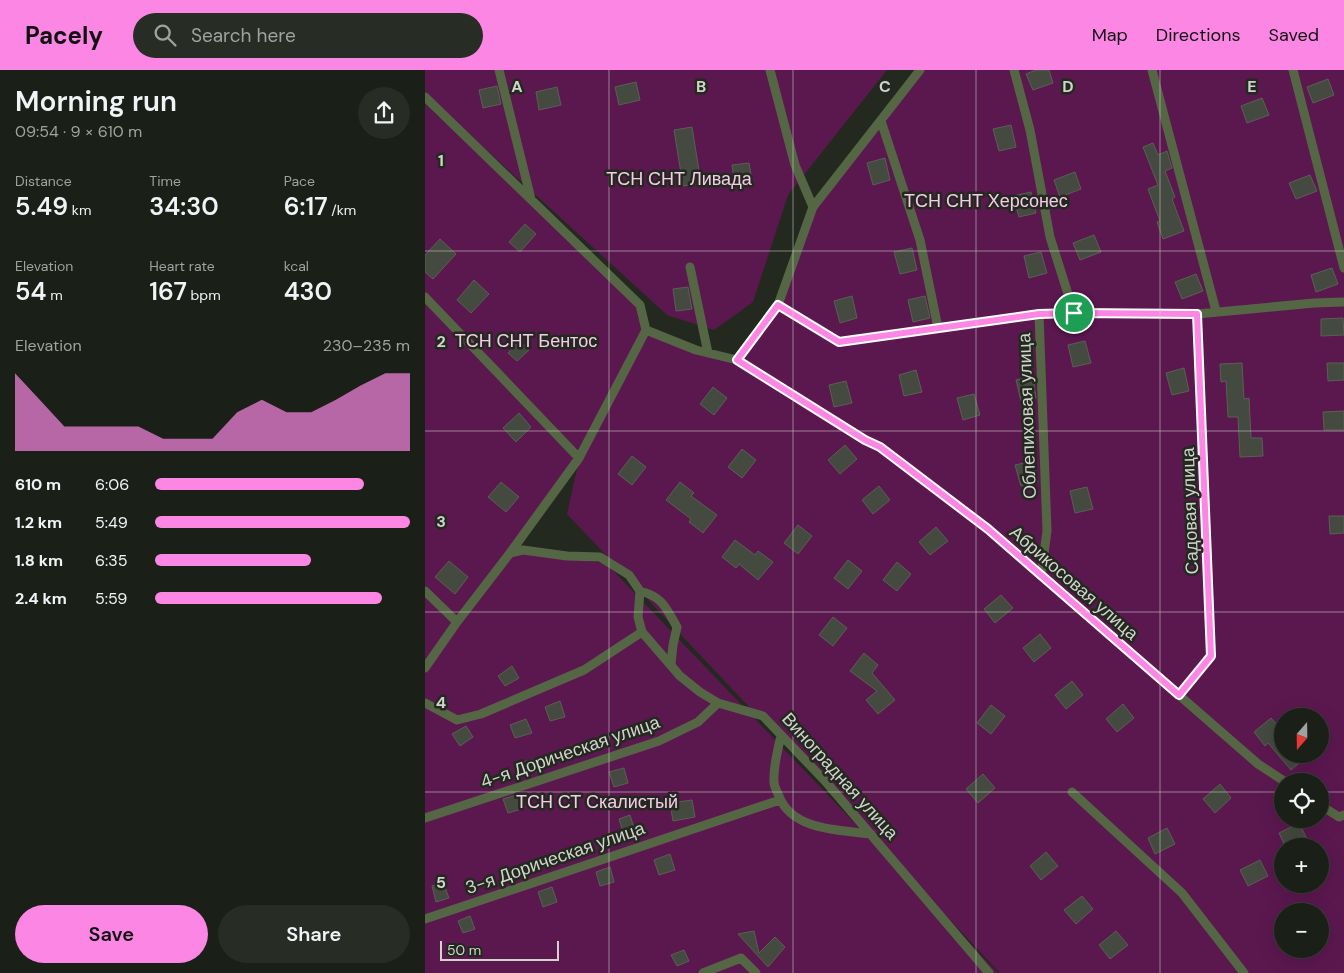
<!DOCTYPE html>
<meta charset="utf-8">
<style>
body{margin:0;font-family:"DM Sans",sans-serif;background:#272c24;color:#f1f3f6;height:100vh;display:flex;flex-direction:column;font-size:19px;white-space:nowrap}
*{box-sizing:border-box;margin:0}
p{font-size:16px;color:#9fa2a1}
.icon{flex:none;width:28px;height:28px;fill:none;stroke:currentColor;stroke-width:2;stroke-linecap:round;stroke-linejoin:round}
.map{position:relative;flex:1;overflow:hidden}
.details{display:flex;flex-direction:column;background:#1a1f17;width:425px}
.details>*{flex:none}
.needle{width:32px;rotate:200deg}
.fabs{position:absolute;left:849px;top:638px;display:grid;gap:10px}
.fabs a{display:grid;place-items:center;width:55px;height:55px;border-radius:50%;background:#1a1f17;box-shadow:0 5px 20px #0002,0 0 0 1px #383d36;font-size:25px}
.scale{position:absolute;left:15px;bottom:12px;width:119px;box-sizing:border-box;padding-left:5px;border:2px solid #d0d4cd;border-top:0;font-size:14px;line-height:18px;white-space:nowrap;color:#d0d4cd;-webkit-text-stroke:4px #23291f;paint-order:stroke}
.pin{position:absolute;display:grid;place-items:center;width:42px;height:42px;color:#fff;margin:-21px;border:2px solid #fff;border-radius:50%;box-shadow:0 1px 5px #0007}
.round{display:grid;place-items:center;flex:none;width:52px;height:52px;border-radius:26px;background:#272c24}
.headline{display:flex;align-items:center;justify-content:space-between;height:85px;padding:0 15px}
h1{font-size:28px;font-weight:600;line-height:38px}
.stats{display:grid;grid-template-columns:repeat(3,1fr);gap:8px;height:85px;padding:5px 15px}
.stats div{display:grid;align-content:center}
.stats b{font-size:25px;font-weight:600}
.stats small{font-size:14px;font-weight:400}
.stats p{font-size:14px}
.chart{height:140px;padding:10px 15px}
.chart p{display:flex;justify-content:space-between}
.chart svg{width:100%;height:90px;margin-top:5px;fill:#fc86e3;opacity:.7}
.cta{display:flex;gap:10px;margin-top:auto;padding:10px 15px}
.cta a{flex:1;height:58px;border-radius:30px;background:#fc86e3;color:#111;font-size:20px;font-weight:600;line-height:58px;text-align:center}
.cta a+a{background:#272c24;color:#f1f3f6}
ul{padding:0 15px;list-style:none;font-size:16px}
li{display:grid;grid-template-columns:80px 60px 1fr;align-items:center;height:38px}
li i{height:12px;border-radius:6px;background:#fc86e3}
header{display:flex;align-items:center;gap:30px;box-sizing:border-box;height:70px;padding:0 25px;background:#fc86e3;color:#111}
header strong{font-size:24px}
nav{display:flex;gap:28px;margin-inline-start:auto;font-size:18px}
.search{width:350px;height:45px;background:#272c24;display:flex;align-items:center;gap:12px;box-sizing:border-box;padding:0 18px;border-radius:28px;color:#9fa2a1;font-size:19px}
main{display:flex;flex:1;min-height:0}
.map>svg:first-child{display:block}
.green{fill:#5b184f;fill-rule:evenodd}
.building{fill:#444a3f;stroke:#5a5f54}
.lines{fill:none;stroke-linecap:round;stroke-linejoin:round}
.lane{stroke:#556645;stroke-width:9}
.route-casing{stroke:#fff;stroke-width:10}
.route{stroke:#fc86e3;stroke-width:6}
.grid{fill:none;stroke:#d0d4cd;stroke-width:1;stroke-opacity:0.55}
.labels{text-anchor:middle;stroke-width:5;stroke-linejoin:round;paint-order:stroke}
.park-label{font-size:18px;fill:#f5cbe9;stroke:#23291f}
.street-label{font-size:18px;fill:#d0d4cd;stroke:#23291f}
.grid-label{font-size:16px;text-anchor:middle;font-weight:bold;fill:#d0d4cd;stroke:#23291f;stroke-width:5;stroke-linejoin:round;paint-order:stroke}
</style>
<header>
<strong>Pacely</strong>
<div class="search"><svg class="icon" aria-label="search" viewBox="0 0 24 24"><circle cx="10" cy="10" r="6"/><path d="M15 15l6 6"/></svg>Search here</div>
<nav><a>Map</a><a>Directions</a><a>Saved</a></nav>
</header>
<main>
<section class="details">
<div class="headline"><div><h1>Morning run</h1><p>09:54 · 9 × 610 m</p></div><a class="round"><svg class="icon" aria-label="share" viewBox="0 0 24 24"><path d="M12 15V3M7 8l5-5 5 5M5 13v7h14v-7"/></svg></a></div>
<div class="stats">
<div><p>Distance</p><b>5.49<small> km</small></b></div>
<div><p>Time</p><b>34:30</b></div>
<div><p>Pace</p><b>6:17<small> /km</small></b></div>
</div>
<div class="stats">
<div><p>Elevation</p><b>54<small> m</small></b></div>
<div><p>Heart rate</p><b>167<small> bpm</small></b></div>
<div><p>kcal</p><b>430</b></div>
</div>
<div class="chart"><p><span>Elevation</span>230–235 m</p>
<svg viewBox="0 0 160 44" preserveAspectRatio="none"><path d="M0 44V6L10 19L20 32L30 32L40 32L50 32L60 38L70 38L80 38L90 25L100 19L110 25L120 25L130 19L140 12L150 6L160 6V44z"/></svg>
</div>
<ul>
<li><b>610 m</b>6:06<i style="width:82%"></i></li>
<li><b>1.2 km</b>5:49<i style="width:100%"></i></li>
<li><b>1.8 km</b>6:35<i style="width:61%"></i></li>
<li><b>2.4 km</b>5:59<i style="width:89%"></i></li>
</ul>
<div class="cta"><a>Save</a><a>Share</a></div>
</section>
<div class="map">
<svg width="919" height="903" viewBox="0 0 919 903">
<rect width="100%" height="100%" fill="#23291f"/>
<path class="green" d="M 0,0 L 462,0 L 363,125 L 328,232 L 289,260 L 242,245 L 0,24 Z
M 489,0 L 919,0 L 919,903 L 575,903 L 142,444 L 154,390 L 0,597 L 0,34 L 215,235 L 221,260 L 312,290 L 353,235 L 388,137 ZM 858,646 L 895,646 L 895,684 L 858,684 ZM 858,711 L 895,711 L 895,749 L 858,749 ZM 858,776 L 895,776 L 895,814 L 858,814 ZM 858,841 L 895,841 L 895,879 L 858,879 Z
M 90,483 L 181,493 L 573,903 L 0,903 L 0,600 Z"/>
<path class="building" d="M 611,0 L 624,0 L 628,13 L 608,20 L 601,4 Z
M 903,9 L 909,25 L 888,33 L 882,17 Z
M 211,12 L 215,30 L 194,35 L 190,17 Z
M 72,16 L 76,34 L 58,38 L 54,20 Z
M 132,17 L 136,35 L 114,40 L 111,22 Z
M 837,28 L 844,45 L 822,53 L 816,36 Z
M 586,55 L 591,77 L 574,81 L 568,59 Z
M 267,57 L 276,113 L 258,116 L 249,60 Z
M 728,73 L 733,85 L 742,81 L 747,98 L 740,101 L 750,127 L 747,129 L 759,161 L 738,169 L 732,152 L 735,151 L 723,119 L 733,115 L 718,77 Z
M 460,88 L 465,110 L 448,115 L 442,93 Z
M 324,93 L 328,115 L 310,117 L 307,95 Z
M 650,102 L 656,119 L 635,127 L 629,110 Z
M 885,105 L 892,121 L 871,129 L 864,113 Z
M 606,122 L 611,143 L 594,147 L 588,126 Z
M 100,154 L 111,164 L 95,182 L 84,172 Z
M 669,165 L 676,182 L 655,190 L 648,173 Z
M 15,169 L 31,184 L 8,209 L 0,202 L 0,185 Z
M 487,178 L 492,200 L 475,204 L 469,182 Z
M 616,182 L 622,203 L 604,208 L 599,186 Z
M 907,198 L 913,214 L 891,222 L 886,205 Z
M 771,204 L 778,221 L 757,229 L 750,212 Z
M 49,210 L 64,224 L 46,243 L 32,230 Z
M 263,217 L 267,239 L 251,241 L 248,219 Z
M 427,226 L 432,248 L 415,253 L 409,231 Z
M 500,226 L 505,248 L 488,252 L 483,230 Z
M 918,248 L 919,265 L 896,266 L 896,249 Z
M 94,270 L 104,280 L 92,291 L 83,283 Z
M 660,271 L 666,293 L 648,297 L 643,275 Z
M 817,293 L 819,329 L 824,328 L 826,368 L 837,368 L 838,386 L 815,387 L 813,347 L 803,347 L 801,311 L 796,312 L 795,294 Z
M 902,293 L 919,293 L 919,310 L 903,311 Z
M 759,298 L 764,321 L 747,325 L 741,303 Z
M 491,300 L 497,322 L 479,326 L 474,305 Z
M 608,306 L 611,328 L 596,331 L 591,310 Z
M 421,311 L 427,333 L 409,337 L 404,315 Z
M 288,317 L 302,328 L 289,345 L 275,334 Z
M 549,324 L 555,345 L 538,350 L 532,328 Z
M 919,341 L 919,360 L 899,360 L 898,342 Z
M 94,343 L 106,357 L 91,372 L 78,358 Z
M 420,375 L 432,389 L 415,404 L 403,390 Z
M 317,379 L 331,390 L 317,408 L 303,397 Z
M 207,386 L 221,397 L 207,415 L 193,404 Z
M 608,391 L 613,412 L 596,416 L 590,395 Z
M 76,412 L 94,427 L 81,442 L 63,427 Z
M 255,412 L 269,423 L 266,426 L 292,445 L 278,463 L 264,452 L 266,449 L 241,430 Z
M 454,416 L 465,430 L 448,444 L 437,430 Z
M 662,417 L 668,439 L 650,443 L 645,421 Z
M 904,446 L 919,446 L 919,463 L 905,464 Z
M 373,455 L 387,466 L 373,484 L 359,473 Z
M 511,457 L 523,471 L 505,485 L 494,472 Z
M 310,470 L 330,485 L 333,481 L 348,492 L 333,510 L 314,494 L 311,498 L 297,487 Z
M 423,490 L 437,501 L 423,519 L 409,508 Z
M 24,491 L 43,507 L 30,524 L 10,507 Z
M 472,492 L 486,504 L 472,521 L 458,510 Z
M 576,525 L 588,538 L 570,553 L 559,539 Z
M 408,547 L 422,558 L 408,576 L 394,565 Z
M 615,564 L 626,578 L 609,592 L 598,578 Z
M 439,583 L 453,595 L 447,603 L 470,630 L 453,644 L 441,630 L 452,621 L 425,601 Z
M 87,596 L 94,608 L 80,616 L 73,606 Z
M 647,611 L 658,625 L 641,639 L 630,625 Z
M 135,631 L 140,647 L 125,651 L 120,637 Z
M 698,634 L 709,648 L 692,662 L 681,649 Z
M 566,635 L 580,646 L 566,664 L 552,653 Z
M 846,648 L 858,661 L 858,684 L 885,684 L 866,700 L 843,673 L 840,676 L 829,662 Z
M 101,649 L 107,663 L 90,668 L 85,655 Z
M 41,656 L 48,667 L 35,676 L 27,664 Z
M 109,689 L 114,701 L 98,706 L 94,693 Z
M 199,698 L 203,713 L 189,717 L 184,702 Z
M 558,704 L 570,718 L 553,733 L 541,719 Z
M 795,714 L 806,728 L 790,743 L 778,729 Z
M 95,724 L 100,738 L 83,743 L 78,729 Z
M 267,730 L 270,747 L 248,751 L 245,733 Z
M 205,745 L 211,764 L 200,768 L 194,749 Z
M 874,753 L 882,769 L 868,776 L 860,776 L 854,763 Z
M 742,758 L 750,774 L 730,784 L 723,768 Z
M 621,782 L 633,796 L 616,810 L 605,796 Z
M 245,784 L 250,800 L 234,805 L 229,790 Z
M 835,790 L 843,806 L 823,816 L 815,800 Z
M 185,797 L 189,812 L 175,816 L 171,802 Z
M 18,812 L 24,828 L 11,832 L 7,816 Z
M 127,817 L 132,832 L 118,837 L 113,822 Z
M 657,826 L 668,839 L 651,854 L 639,840 Z
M 45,846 L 50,859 L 38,863 L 33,851 Z
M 329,861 L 334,883 L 350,867 L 360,877 L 343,897 L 313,864 Z
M 691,861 L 703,875 L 685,889 L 674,875 Z
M 259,880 L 264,891 L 252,896 L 246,885 Z"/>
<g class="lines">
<path class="lane" d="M 74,0 L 106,129
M 345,0 L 370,95 L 388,137
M 589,0 L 605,60 L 625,167 L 649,243
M 727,0 L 791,241
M 868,0 L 919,198
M 0,27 L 215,235 L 221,260 L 154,388 L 85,483
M 456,51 L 495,170 L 513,258
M 265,197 L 283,283
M 0,227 L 154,388
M 353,235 L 388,137 L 495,0
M 614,244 L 622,461 L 616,506
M 221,260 L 271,280 L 312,290 L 440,370 L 455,377 L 563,459 L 833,694 L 859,711
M 312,290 L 353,235 L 414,272 L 614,244 L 649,243 L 772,244 L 889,233 L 919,232
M 0,521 L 32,552
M 215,521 C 238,527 241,538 252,557 L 248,575 L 246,594
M 0,598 L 32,552 L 85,483 L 98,480 L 142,486 L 175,487 L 204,505 L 215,521 L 213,547 L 217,562 L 255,606 L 275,622 L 293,633 L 338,646 L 401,712 L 564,903
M 754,625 L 786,586 L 772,244
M 0,633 L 32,650 L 56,644 L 159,600 L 217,562
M 356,665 C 353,680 348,696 349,712 C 349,716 352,722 354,726 C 367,761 416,760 446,764
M 647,722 L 757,823 L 819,903
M 895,735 L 914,747 L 919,745
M 0,748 L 234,671 L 273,652 L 293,633
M 0,849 L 355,730
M 278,903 L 316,888 L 331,903"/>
</g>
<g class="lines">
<defs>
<path id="route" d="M 353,235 L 414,272 L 614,244 L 649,243 L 772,244 L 786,586 L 754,625 L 563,459 L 455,377 L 440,370 L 312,290 Z"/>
</defs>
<use href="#route" class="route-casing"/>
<use href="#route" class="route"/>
</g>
<path class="grid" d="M 184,0 L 184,903M 368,0 L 368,903M 551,0 L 551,903M 735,0 L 735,903M 0,181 L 919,181M 0,361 L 919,361M 0,542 L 919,542M 0,722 L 858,722M 895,722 L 919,722"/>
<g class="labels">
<g class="park-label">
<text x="254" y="115">ТСН СНТ Ливада</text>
<text x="561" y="137">ТСН СНТ Херсонес</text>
<text x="101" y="277">ТСН СНТ Бентос</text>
<text x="172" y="738">ТСН СТ Скалистый</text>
</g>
<g class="street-label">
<text transform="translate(602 346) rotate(-92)" y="6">Облепиховая улица</text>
<text transform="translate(765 441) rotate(-92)" y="6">Садовая улица</text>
<text transform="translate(649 513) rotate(41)" y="6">Абрикосовая улица</text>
<text transform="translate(145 682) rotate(-19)" y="6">4-я Дорическая улица</text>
<text transform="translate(415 706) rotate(48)" y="6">Виноградная улица</text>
<text transform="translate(130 788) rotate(-19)" y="6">3-я Дорическая улица</text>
</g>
</g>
<g class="grid-label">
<text x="92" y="22">A</text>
<text x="276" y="22">B</text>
<text x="460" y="22">C</text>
<text x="643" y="22">D</text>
<text x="827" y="22">E</text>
<text x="16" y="96">1</text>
<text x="16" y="277">2</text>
<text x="16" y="457">3</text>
<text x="16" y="638">4</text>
<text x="16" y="818">5</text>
</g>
</svg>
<div class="fabs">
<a><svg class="needle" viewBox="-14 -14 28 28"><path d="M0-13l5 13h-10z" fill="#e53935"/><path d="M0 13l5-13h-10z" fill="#9fa2a1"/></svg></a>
<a><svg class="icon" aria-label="locate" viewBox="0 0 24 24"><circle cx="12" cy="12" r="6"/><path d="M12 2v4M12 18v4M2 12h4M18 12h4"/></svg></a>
<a>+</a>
<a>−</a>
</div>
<div class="scale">50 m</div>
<div class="pin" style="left:649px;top:243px;background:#1e9e55"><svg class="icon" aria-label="arrive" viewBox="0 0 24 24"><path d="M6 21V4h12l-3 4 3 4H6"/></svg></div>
</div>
</main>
